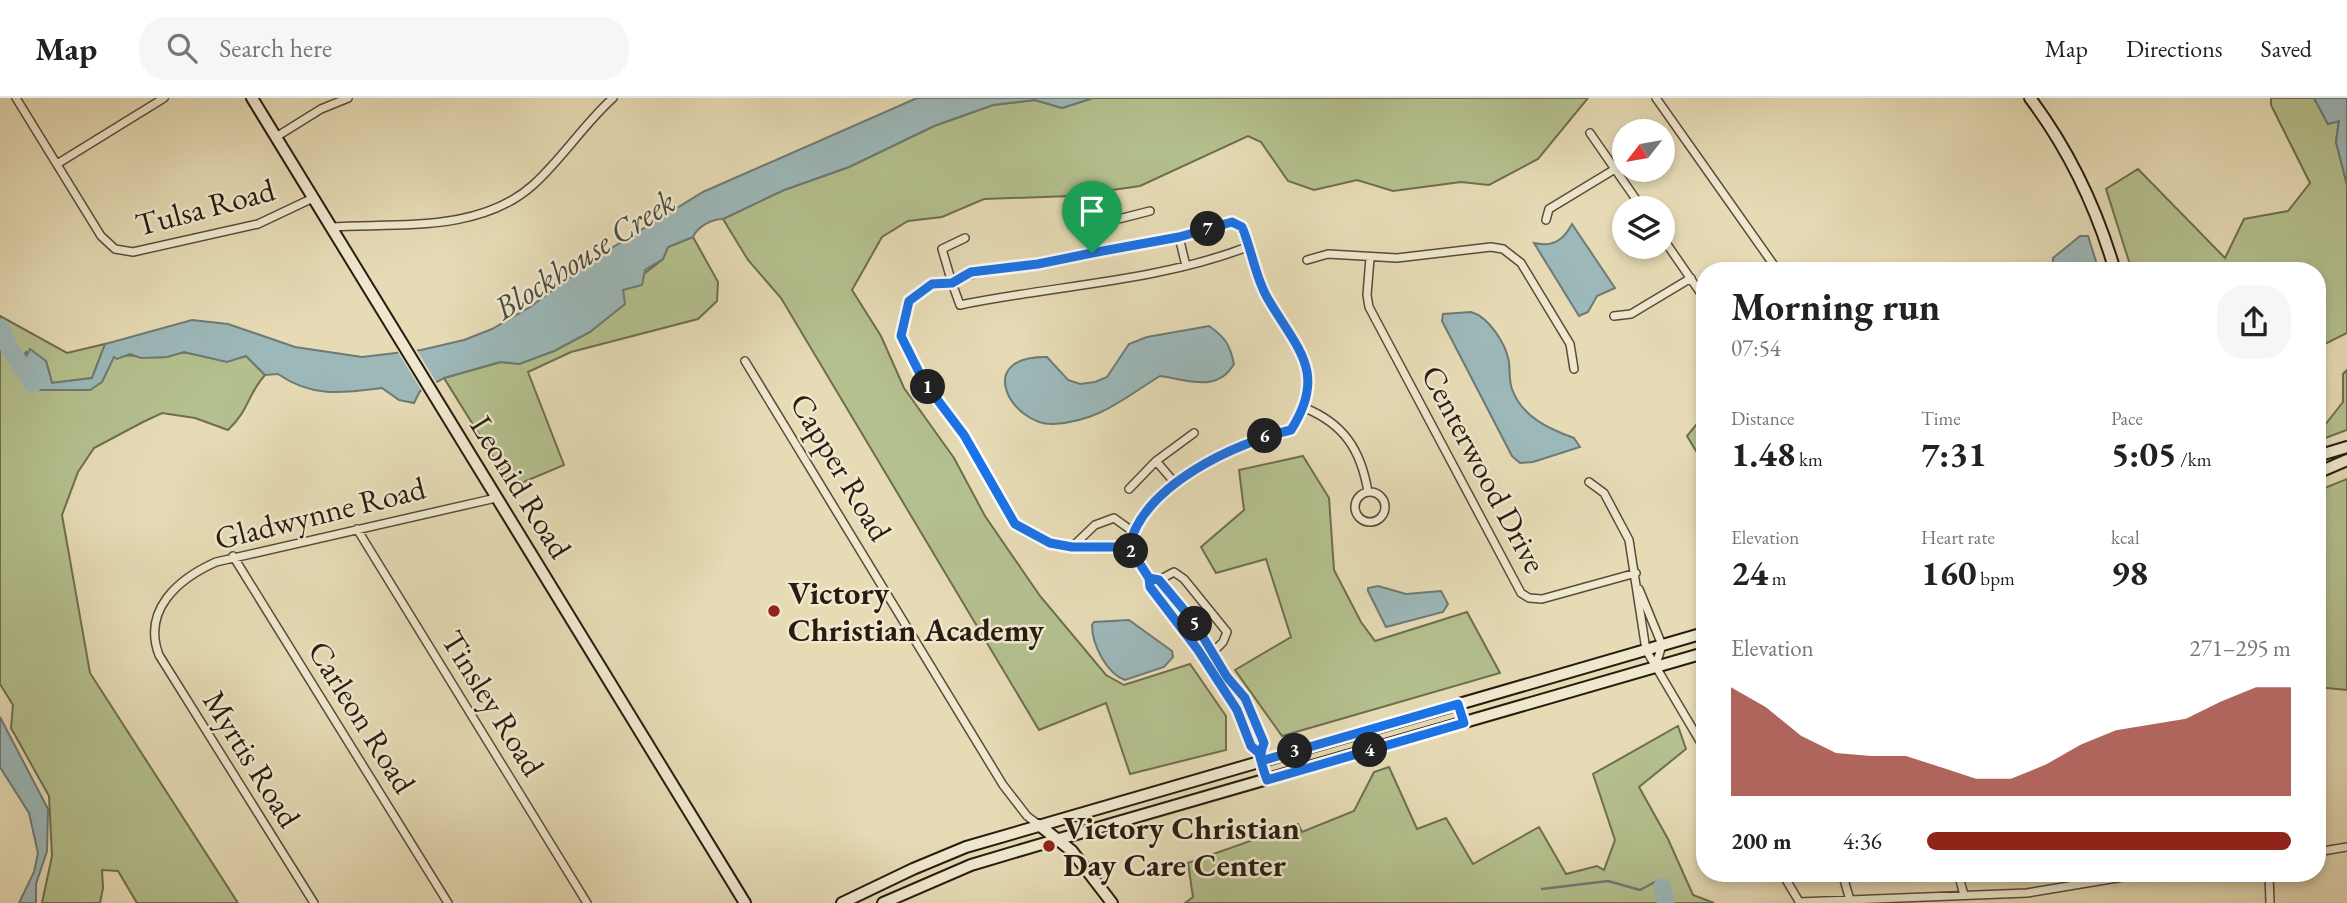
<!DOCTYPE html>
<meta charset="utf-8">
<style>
body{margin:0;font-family:"EB Garamond",serif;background:#f6f6f6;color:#222;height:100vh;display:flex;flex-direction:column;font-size:26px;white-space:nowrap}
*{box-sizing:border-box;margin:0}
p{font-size:23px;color:#767676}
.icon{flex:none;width:38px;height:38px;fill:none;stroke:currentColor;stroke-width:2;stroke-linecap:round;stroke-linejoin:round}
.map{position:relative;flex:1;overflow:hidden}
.panel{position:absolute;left:1696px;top:164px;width:630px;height:620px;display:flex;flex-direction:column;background:#fff;border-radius:28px;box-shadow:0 4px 10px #0003}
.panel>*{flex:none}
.needle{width:46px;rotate:239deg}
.buttons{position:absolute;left:1612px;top:21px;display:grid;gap:14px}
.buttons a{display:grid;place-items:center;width:63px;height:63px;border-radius:50%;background:#fff;box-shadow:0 4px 10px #0003;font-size:35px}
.pin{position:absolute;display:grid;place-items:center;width:60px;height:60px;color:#fff;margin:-72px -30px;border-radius:50% 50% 50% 0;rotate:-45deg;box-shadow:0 0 7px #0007}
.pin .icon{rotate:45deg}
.km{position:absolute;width:35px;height:35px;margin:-18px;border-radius:50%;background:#222;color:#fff;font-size:19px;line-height:35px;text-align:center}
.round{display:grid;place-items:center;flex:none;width:74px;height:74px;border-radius:28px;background:#f6f6f6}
.overview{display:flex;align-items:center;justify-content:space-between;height:119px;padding:0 35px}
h1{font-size:38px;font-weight:700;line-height:52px}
.metrics{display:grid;grid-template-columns:repeat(3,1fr);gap:10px;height:119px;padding:7px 35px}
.metrics div{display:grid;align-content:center}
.metrics b{font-size:35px;font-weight:700}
.metrics small{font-size:19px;font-weight:400}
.metrics p{font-size:19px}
.chart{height:196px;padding:14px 35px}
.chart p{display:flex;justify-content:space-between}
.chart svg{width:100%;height:126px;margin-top:7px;fill:#8f2418;opacity:.7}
ul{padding:0 35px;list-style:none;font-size:23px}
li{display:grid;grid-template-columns:112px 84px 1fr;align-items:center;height:52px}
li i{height:18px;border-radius:9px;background:#8f2418}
header{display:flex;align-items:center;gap:42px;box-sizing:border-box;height:98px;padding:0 35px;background:#fff;border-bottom:2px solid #e0e0e0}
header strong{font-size:33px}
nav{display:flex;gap:38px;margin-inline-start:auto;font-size:24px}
.search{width:490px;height:63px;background:#f6f6f6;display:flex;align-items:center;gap:18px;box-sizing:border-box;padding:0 24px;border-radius:28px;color:#767676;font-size:26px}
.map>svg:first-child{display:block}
.green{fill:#b4c08e;stroke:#6e6e4f;stroke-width:2}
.water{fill:#9cb8b9;stroke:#6e7a75;stroke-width:2}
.pier{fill:#e6dbb5}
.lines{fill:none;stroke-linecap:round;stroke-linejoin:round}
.stream{stroke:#6e7a75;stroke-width:2.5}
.river{stroke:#9cb8b9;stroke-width:18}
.street-casing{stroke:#584c39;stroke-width:10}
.secondary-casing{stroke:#281c10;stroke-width:14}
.street{stroke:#efe8cf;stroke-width:7}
.secondary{stroke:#efe8cf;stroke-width:10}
.route-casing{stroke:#fff;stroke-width:14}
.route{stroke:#1a73e8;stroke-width:9}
.poi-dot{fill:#8f2418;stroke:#efe8cf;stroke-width:2.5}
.labels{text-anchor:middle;stroke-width:5;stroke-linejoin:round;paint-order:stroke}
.street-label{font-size:32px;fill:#281c10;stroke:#efe8cf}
.poi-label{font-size:32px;font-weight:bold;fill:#281c10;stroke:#efe8cf;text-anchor:start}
.water-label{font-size:33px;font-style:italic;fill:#4b4b43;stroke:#efe8cf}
</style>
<header>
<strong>Map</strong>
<div class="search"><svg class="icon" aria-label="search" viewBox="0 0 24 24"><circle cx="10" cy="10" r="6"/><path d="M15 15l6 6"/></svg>Search here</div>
<nav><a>Map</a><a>Directions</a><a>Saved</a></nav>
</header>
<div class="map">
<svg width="2347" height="805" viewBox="0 0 2347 805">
<rect width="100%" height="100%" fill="#e6dbb5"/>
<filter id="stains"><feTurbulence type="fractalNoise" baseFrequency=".00286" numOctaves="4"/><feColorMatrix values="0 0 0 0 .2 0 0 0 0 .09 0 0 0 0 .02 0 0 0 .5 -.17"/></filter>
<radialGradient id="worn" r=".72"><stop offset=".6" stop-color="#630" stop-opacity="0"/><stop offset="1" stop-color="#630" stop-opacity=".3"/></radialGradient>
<path class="green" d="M 1093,0 L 1588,0 L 1538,61 L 1489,87 L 1461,84 L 1393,93 L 1357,82 L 1314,92 L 1288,83 L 1261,44 L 1248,38 L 1140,88 L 1071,98 L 984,101 L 942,119 L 908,123 L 882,139 L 852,192 L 881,238 L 904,290 L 954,360 L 985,418 L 1040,498 L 1106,577 L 1124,587 L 1190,566 L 1226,618 L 1226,652 L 1130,676 L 1106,605 L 1039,632 L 781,200 L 748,162 L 723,121 L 784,92 L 849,69 L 934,28 L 993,7 L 1035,2 L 1062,10 Z
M 2271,0 L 2314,0 L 2328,26 L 2339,22 L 2336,44 L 2347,87 L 2347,235 L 2317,250 L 2317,173 L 2132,173 L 2106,91 L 2138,71 L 2225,160 L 2244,121 L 2288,113 L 2310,85 L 2271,7 Z
M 693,139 L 718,184 L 717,203 L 698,221 L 571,254 L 528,274 L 564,367 L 512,389 L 444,280 L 501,264 L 519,266 L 554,253 L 590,234 L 624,206 L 623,192 L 663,161 L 668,149 Z
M 0,218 L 67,255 L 105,246 L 92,280 L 52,285 L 46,263 L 26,254 L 19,268 L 40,292 L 90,292 L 111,260 C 130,254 146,261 166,259 C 173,258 180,253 187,255 C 212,259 221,266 246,258 L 265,277 C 247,297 250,311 228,332 L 195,320 L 162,315 L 143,324 L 94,350 L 78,374 L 62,417 L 90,575 L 238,805 L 137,805 L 118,773 L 102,772 L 103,790 L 100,805 L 42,805 L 52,758 L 49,698 L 11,630 L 13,607 L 0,586 Z
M 2347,272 L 2347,332 L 2317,343 L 2317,337 L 2343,304 L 2343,276 Z
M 1704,317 L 1704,366 L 1687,338 Z
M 1303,358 L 1329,400 L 1334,472 L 1361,524 L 1375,543 L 1467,514 L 1500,575 L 1282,638 L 1235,572 L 1291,539 L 1266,461 L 1216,475 L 1201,449 L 1244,412 L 1239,372 Z
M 2347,381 L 2347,592 L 2317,589 L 2317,393 Z
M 1678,628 L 1686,651 L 1639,689 L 1668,741 L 1693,797 L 1714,805 L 1185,805 L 1193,799 L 1188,765 L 1298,726 L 1302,734 L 1354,713 L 1374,674 L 1389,669 L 1417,731 L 1446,720 L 1473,766 L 1539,729 L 1566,776 L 1597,768 L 1604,772 L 1615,742 L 1593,676 Z"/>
<path class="water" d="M 917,0 L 1093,0 L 1062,10 L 1035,2 L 993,7 L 934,28 L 849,69 L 784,92 L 723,121 C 712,121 698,128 693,139 L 668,149 L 663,161 L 645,172 L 642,187 L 623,192 L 625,206 L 590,234 L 554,253 L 519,266 L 500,264 L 444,280 L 420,293 L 414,305 L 399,302 L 382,290 C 343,295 312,300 278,276 L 265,277 L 246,258 L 227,264 L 184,254 L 167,259 L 141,260 L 130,256 L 117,261 L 114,259 L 102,284 L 90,292 L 40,292 L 17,276 L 30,251 L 46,263 L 52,285 L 92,280 L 105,246 L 192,222 L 228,226 L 295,249 L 362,259 L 421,252 L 464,242 L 492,231 L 530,209 L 597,159 L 703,94 Z
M 2314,0 L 2347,0 L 2347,87 L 2336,44 L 2339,23 L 2328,26 Z
M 1572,126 L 1615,190 L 1597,198 L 1588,214 L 1579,218 L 1534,145 C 1553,149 1563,143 1572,126 Z
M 2080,138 L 2088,138 L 2099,173 L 2063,173 L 2053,165 L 2053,160 Z
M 1471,214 C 1489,219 1506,246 1509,264 C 1510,273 1509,283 1512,291 C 1522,319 1549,331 1574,340 L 1580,349 L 1533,364 L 1520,365 L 1512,358 L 1442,223 L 1443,216 Z
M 1209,228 C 1225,239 1230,247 1234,266 C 1217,295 1188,282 1160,278 C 1124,300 1100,323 1054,326 C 1012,328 972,258 1047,259 L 1068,282 L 1080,286 L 1095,284 L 1107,279 L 1129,246 L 1147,239 Z
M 1378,488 L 1406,496 L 1441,493 L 1448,506 L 1443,514 L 1386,529 L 1368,493 L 1368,490 Z
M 1129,522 L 1172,553 L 1173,559 L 1164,569 L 1125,582 C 1106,575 1092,546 1092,527 L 1094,524 Z
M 0,619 L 48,711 L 47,753 L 36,786 L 36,805 L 19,805 L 34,774 L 38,755 L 29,715 L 0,669 Z"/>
<path class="pier" d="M 415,249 L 438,287 L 423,295 L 396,251 Z"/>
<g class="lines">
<path class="stream" d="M 1542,791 L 1608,783 L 1640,792 L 1655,784 L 1662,789"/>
<path class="river" d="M 0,229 L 8,248 L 33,286
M 1662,789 L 1666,805"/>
<defs>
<path id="street" d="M 16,0 L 101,138 L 115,151 L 133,154 L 258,126 L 313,100
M 1656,0 L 1778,173
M 1590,35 L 1642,110
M 276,39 L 321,11 L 348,0
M 57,66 L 164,0
M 1546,122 L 1549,111 L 1615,71
M 331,129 C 397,125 480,135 533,87 C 562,61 584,26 613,0
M 1179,139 L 1186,168
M 1662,139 L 1704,200
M 965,140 L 942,151 L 952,185 L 932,186 L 909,203 L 901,238 L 924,284 L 964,337 L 1015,426 L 1050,445 L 1072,449 L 1095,427 L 1114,420 L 1132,433
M 1092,154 L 1091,128 L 1150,113
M 1370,160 L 1367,197 L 1369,209 L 1521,495 L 1529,500 L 1542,501 L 1636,475
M 1307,162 L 1328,156 L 1397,160 L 1491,149 L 1503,151 L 1521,165 L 1570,246 L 1574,271
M 1614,218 L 1631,216 L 1691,180
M 745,263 L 1003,687 L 1027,718 L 1039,727
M 1305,310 C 1344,326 1361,352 1368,394
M 1156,363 L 1194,335
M 1589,384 L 1604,395 L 1629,442 L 1646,552 L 1704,650
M 1129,391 L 1156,363 L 1175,385
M1355 409a15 15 0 1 1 30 0a15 15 0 1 1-30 0Z
M 357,431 L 587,805
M 1072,449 L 1129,449
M 233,458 L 448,805
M 1149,480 L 1129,449 C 1144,387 1234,346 1291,332 C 1328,274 1297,251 1268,201 C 1255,179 1252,152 1242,129 L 1232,124 C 1170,142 1105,153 1041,165 C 1009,171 981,168 952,185 L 960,207 C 1057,187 1157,184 1250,148
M 1159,482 L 1174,474 L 1184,481 L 1227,534 L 1223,544 L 1210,557
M 1639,491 L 1662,547 L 1655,570
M 1259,655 L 1264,645 L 1245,600 L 1227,579 L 1194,524 L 1159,482 L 1149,480 L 1150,490 L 1198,552 L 1237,612 L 1251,648 L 1259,655 L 1267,682
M 2317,662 L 2317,692
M 2317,754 L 2347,749
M 1782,775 L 1800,805
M 1842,775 L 1850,802
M 1958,775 L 1964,797
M 2269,775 L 2270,805
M 1799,804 L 2027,795 L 2147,775
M 314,805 L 159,557 C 142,512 178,481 216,464 L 496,400"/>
<path id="secondary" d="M 252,0 L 745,805
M 2030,0 C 2069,52 2097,111 2115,173
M 2317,358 L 2347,349
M 2317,375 L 2347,362
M 1039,727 L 1072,753 L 1112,805
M 842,805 L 913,771 L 966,749 L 1704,535
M 883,805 L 971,767 L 1035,748 L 1704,555"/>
</defs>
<use href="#street" class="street-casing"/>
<use href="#secondary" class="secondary-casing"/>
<use href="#street" class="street"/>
<use href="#secondary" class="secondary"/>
</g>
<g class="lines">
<defs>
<path id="route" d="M 1092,155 L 1038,166 L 971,174 L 952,185 L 932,186 L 909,203 L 901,238 L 924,284 L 964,337 L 1015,426 L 1050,445 L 1072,449 L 1129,449 L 1149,480 L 1150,489 L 1198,552 L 1237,612 L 1251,648 L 1259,655 L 1261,663 L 1458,606 L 1464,625 L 1267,682 C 1262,668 1258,658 1264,645 L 1245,600 L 1227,579 L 1194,524 L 1159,482 L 1149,480 L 1129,449 C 1143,387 1235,345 1291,332 C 1328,274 1297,251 1268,201 C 1255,179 1252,152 1242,129 L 1232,124 L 1179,139 L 1092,155"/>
</defs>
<use href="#route" class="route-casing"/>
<use href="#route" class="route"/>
</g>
<g class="poi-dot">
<circle cx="774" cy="513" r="7"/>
<circle cx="1049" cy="748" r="7"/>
</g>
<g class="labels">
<g class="street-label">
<text transform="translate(205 109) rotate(-15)" y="11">Tulsa Road</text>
<text transform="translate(841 369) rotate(59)" y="11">Capper Road</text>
<text transform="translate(1484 371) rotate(62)" y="11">Centerwood Drive</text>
<text transform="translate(521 389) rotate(58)" y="11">Leonid Road</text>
<text transform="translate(320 415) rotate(-14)" y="11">Gladwynne Road</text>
<text transform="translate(493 605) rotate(58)" y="11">Tinsley Road</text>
<text transform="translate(362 619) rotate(58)" y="11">Carleon Road</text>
<text transform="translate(252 661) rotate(58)" y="11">Myrtis Road</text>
</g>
<g class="poi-label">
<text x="788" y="506">Victory<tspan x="788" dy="37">Christian Academy</tspan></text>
<text x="1063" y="741">Victory Christian<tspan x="1063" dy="37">Day Care Center</tspan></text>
</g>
<g class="water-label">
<text transform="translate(584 156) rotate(-33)" y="12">Blockhouse Creek</text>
</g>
</g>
<rect width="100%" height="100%" filter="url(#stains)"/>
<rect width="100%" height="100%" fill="url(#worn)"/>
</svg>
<div class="buttons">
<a><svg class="needle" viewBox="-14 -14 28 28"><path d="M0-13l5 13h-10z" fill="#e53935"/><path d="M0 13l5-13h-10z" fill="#767676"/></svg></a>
<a><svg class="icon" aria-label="layers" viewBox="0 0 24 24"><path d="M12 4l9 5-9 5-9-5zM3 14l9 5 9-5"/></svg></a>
</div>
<div class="pin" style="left:1092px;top:155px;background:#1e9e55"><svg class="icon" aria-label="arrive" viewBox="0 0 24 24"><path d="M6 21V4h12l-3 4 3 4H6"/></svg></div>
<b class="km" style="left:928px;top:289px">1</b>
<b class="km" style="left:1131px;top:453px">2</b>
<b class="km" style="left:1295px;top:653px">3</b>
<b class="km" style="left:1370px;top:652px">4</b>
<b class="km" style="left:1195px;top:526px">5</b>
<b class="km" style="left:1265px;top:338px">6</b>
<b class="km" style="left:1208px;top:131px">7</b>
<section class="panel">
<div class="overview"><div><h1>Morning run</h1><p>07:54</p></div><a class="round"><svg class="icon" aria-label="share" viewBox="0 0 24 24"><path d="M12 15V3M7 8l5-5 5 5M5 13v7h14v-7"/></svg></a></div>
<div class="metrics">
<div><p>Distance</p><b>1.48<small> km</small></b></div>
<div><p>Time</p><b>7:31</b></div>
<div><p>Pace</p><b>5:05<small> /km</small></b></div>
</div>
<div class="metrics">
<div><p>Elevation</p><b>24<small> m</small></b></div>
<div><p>Heart rate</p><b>160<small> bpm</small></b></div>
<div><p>kcal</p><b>98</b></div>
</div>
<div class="chart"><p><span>Elevation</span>271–295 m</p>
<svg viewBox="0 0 160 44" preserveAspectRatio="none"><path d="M0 44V6L10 13L20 23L30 29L40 30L50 30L60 34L70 38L80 38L90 33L100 26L110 21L120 19L130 17L140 11L150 6L160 6V44z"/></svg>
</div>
<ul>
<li><b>200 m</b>4:36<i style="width:100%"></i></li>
</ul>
</section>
</div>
